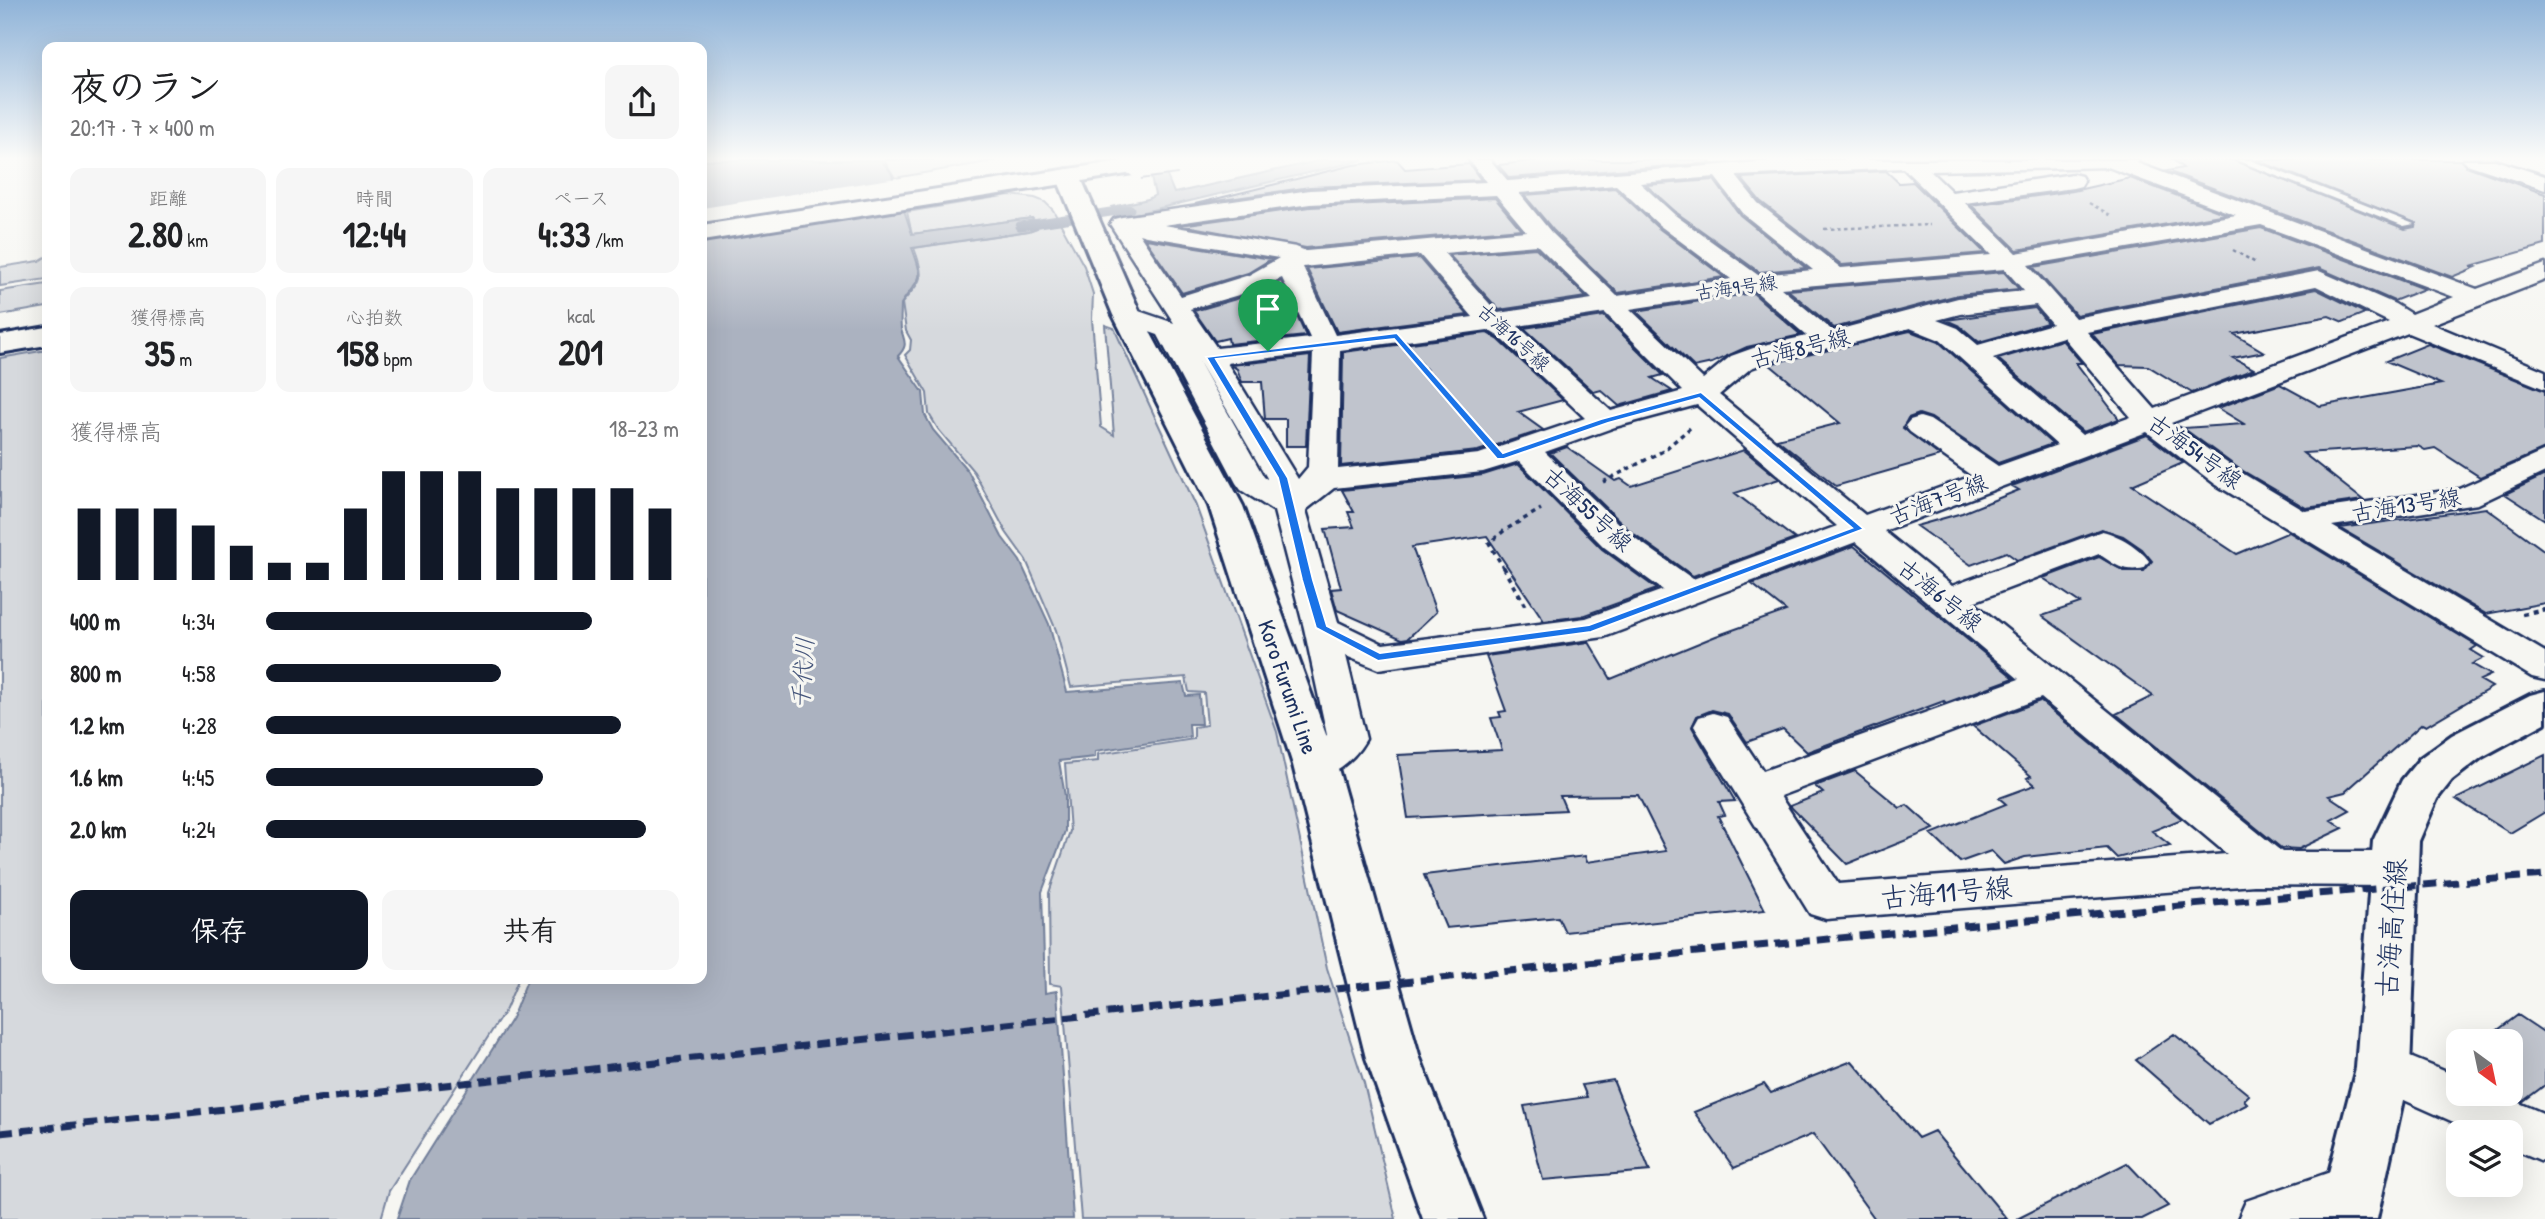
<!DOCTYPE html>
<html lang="ja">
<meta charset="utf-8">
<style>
body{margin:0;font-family:"Patrick Hand","Klee One",sans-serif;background:#f6f6f6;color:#202124;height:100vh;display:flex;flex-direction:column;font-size:26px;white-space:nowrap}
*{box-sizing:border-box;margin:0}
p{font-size:23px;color:#757577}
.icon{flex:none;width:38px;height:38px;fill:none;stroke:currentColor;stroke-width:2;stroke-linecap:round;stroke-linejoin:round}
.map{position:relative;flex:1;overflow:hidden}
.panel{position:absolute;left:42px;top:42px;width:665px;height:942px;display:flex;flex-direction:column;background:#fff;border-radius:14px;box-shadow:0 7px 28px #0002}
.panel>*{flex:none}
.needle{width:46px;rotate:147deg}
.buttons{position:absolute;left:2446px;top:1029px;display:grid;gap:14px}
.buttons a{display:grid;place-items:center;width:77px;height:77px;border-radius:14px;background:#fff;box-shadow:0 7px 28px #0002;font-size:35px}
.pin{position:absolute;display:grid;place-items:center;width:60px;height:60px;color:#fff;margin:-72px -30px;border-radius:50% 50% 50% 0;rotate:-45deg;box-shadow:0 0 7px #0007}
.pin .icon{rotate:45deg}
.round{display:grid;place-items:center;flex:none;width:74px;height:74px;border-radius:14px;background:#f6f6f6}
.headline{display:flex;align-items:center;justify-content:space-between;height:119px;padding:0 28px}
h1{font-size:38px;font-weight:800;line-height:52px}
.figures{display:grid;grid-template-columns:repeat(3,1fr);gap:10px;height:119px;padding:7px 28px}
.figures div{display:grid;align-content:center;border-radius:14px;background:#f6f6f6;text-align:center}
.figures b{font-size:35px;font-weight:800}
.figures small{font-size:19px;font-weight:400}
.figures p{font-size:19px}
.chart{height:196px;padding:14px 28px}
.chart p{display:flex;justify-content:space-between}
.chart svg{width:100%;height:126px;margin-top:7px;stroke:#111827;stroke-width:6}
.cta{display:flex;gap:14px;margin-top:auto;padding:14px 28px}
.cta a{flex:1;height:80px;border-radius:14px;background:#111827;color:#fff;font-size:28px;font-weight:800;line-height:80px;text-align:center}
.cta a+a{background:#f6f6f6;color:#202124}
ul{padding:0 28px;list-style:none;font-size:23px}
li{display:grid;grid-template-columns:112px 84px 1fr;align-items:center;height:52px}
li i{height:18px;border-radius:9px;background:#111827}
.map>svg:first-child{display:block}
.green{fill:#d6d9dd;stroke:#78849e;stroke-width:2}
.water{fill:#abb2c0;stroke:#717e99;stroke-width:2}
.pier{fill:#f6f6f2}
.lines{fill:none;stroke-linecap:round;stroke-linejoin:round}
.stream{stroke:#717e99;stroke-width:9}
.building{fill:#c0c4cd;stroke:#1b2f5e;stroke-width:2}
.service-casing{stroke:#1b2f5e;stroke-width:5}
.minor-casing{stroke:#1b2f5e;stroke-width:5}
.tertiary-casing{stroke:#1b2f5e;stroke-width:6}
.secondary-casing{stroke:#1b2f5e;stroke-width:6}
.primary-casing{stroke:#1b2f5e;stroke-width:6}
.path-far2{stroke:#1b2f5e;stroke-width:2.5;stroke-dasharray:3.5 3.5;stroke-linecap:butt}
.path-far1{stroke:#1b2f5e;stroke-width:3.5;stroke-dasharray:4.5 4.5;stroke-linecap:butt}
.path{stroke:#1b2f5e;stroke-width:4.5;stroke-dasharray:5 5;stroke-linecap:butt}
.service{fill:#f6f6f2;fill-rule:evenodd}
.minor{fill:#f6f6f2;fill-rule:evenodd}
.tertiary{fill:#f6f6f2;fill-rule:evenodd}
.secondary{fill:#f6f6f2;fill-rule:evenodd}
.primary{fill:#f6f6f2;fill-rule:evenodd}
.rail{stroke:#1b2f5e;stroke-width:7;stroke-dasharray:14 7;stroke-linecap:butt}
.primary-bridge-casing{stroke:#1b2f5e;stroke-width:30;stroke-linecap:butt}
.primary-bridge{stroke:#f6f6f2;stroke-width:26}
.route{fill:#1a73e8;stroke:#fff;stroke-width:2;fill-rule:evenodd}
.labels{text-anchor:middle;stroke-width:6;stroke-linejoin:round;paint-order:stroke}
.far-street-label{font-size:19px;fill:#1b2f5e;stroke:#f6f6f2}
.street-label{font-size:23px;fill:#1b2f5e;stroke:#f6f6f2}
.water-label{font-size:24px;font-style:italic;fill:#46567b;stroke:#f6f6f2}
.near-street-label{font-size:28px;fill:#1b2f5e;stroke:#f6f6f2}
</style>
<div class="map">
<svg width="2545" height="1219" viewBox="0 0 2545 1219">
<rect width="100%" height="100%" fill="#f6f6f2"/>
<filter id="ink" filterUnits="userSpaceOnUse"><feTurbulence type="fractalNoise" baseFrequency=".0143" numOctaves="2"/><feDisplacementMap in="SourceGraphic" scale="14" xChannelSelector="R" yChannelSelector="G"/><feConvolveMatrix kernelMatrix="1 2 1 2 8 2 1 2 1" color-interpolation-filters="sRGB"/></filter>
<g filter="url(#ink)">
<path class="green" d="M 884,160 L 999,160 L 895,178 Z
M 1010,195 L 1035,198 L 1045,202 L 1053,210 L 1084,266 L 1093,294 L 1092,319 L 1101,427 L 1114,435 L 1105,325 L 1114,328 L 1196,506 L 1277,732 L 1327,968 L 1364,1083 L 1396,1219 L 1081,1219 L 1062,986 L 1050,984 L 1049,893 L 1070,831 L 1065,764 L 1098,761 L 1098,754 L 1194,739 L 1194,727 L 1207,725 L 1204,693 L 1189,692 L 1186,677 L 1071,687 L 1056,630 L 1026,560 L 1006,532 L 974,472 L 938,429 L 929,414 L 927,393 L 905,355 L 910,350 L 911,340 L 906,331 L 902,303 C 922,279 926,279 914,248 L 1029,231 L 1037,228 L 1038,224 L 1032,218 L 912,234 L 907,212 Z
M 47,256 L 47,279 L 0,286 L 0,267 L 39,261 Z
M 47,284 L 47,307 L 0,315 L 0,291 Z
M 47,350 L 47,978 L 519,978 L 506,1009 L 389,1191 L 381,1219 L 0,1219 L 0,358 Z"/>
<path class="water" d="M 702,160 L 881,160 L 891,172 L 912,234 L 1032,218 L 1037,228 L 1028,231 L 912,248 C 926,284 919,275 901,304 C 901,312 900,321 901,329 C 904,341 909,345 898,356 L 923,392 L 925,415 L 933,430 L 968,471 L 1002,537 L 1020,561 L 1049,624 L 1067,692 L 1183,683 L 1186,696 L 1199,695 L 1201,724 L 1189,724 L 1190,737 L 1095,751 L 1095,757 L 1059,761 L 1065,796 L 1065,831 L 1042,892 L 1045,993 L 1057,991 L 1073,1219 L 397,1219 L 410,1180 L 512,1018 L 528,978 L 702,978 Z
M 1322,160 L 1363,160 L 1118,218 L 1112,207 L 1148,199 L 1155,195 L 1150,173 L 1165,171 L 1174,193 Z"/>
<path class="pier" d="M 897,178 L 909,209 L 702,243 L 702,208 Z"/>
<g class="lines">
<path class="stream" d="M 1020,226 L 1130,209"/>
</g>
<path class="building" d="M 1397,160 L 1405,169 L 1469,164 L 1481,180 L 1310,187 L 1195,204 L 1353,165 Z
M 1540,160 L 1708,160 L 1711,163 L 1509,178 L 1498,165 Z
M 2173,160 L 2233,160 L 2405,229 L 2415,227 L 2416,223 L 2256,160 L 2460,160 L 2466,166 L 2545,194 L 2545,245 L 2471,266 L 2476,267 L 2452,277 L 2167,171 L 2183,168 Z
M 1886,171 L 1899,183 L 1913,182 L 1985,253 L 1842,265 L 1760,201 L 1741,178 Z
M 2130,178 L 2226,214 L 2017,250 L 1971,205 L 2073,191 Z
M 1714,180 L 1740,215 L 1806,268 L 1759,272 L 1677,213 L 1646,185 Z
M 1615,188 L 1657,227 L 1724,277 L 1618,293 L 1553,230 L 1524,195 Z
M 1495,198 L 1521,229 L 1306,248 L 1181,225 L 1310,207 Z
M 2261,228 L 2424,289 L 2394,301 L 2319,268 L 2076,315 L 2033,267 Z
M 1145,239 L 1146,239 L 1271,259 L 1248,273 L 1182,293 Z
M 1536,248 L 1586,297 L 1499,310 L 1449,255 Z
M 1419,258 L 1468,315 L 1337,332 L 1307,269 Z
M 2004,272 L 2019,289 L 1958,295 L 1834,328 L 1788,290 Z
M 1281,281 L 1306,336 L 1229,344 L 1228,338 L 1215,341 L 1194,311 L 1250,295 Z
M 2316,289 L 2365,313 L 2343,322 L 2329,316 L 2234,334 L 2264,352 L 2233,358 L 2254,369 L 2192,393 L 2148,366 L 2119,365 L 2092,334 Z
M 1753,293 L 1801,335 L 1747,347 L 1712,363 L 1694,367 L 1636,311 Z
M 2035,308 L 2047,323 L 1979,342 L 1960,326 L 1946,320 Z
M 1604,316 L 1663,375 L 1652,378 L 1672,391 L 1619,406 L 1601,390 L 1594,392 L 1524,328 Z
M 1910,331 L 1939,342 L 2052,444 L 1998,463 L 1931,418 L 1919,414 L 1908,418 L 1903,428 L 1940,456 L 1836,486 L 1777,439 L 1840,423 L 1769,364 Z
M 1487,333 L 1499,340 L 1563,400 L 1518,412 L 1543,430 L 1478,451 L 1341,466 L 1343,352 Z
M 2062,340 L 2082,363 L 2076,363 L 2119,419 L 2083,432 L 1998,359 Z
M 2428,344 L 2545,391 L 2545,449 L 2480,477 L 2435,448 L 2425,450 L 2418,446 L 2303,453 L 2363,500 L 2306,508 L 2238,468 L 2183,428 L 2244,424 L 2218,408 L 2280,384 L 2320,406 L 2441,384 L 2386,361 Z
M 1310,356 L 1306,446 L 1286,446 L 1286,419 L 1265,419 L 1262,382 L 1242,382 L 1237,369 L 1231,365 Z
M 2147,435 L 2183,463 L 2132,485 L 2237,554 L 2289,532 L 2477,646 L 2471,650 L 2484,658 L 2472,664 L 2491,675 L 2480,680 L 2492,687 L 2426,726 L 2422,724 L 2345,792 L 2329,796 L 2350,810 L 2331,820 L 2343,828 L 2299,849 L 2281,848 L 2116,714 L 2153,696 L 2042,616 L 2080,603 L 2043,578 L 2099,557 L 2124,571 L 2144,571 L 2152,561 L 2142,549 L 2123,536 L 2101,529 L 2017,560 L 2006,552 L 1971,565 L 1916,526 L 1962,513 L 2019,490 L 2012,486 Z
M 1567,447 L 1615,481 L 1621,479 L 1631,486 L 1744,450 L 1779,479 L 1735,493 L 1795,539 L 1693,576 L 1630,531 L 1550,453 Z
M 1518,464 L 1602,549 L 1657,589 L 1582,616 L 1544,621 L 1487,536 L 1412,547 L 1436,612 L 1408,638 L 1402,639 L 1337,610 L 1331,589 L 1341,588 L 1325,529 L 1354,527 L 1348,512 L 1354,512 L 1342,490 L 1483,475 Z
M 2545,475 L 2545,520 L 2505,494 Z
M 2486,508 L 2545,551 L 2545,603 L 2486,614 L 2340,528 Z
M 1854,546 L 2014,678 L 1946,703 L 1944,701 L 1807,752 L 1783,729 L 1747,742 L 1728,714 L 1712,710 L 1697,716 L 1692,727 L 1735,801 L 1719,802 L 1725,815 L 1718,816 L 1765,910 L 1565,932 L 1558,917 L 1446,928 L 1424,875 L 1585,856 L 1587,862 L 1666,851 L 1638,795 L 1560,796 L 1566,810 L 1408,818 L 1398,755 L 1502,750 L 1491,718 L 1501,717 L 1499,712 L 1506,711 L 1486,656 L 1589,642 L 1611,679 L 1716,636 L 1786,611 L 1752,584 Z
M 2040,701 L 2182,819 L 2152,831 L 2170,845 L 2117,858 L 2107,848 L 2025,857 L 2004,864 L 1991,851 L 1960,862 L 1931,834 L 2006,804 L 1999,798 L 2035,785 L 2027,778 L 2031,776 L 1973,726 Z
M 2545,755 L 2545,812 L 2510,833 L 2456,799 Z
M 1855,771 L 1900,808 L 1907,805 L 1934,829 L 1847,864 L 1790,806 L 1823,793 L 1815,786 Z
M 2518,1015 L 2545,1033 L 2545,1085 L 2522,1102 L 2504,1094 L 2511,1094 L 2511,1041 L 2483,1041 Z
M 2174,1034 L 2249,1095 L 2244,1100 L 2248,1104 L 2209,1124 L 2136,1060 Z
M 1852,1061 L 1918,1138 L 1934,1131 L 2007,1219 L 1875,1219 L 1813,1134 L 1734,1168 L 1694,1112 L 1764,1084 L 1771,1093 Z
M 1613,1080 L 1650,1171 L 1543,1180 L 1524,1106 L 1587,1097 L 1582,1085 Z
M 2127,1163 L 2168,1206 L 2142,1219 L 2017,1219 Z"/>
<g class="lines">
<defs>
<path id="service" d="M 2236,160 L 2250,160 L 2414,224 L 2404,226 Z"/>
<path id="minor" d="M 1469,160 L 1490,160 L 1508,181 L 1786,160 L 2139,160 L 2137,163 L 2477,289 L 2545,264 L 2545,280 L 2432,324 L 2545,371 L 2545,389 L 2408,333 L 2171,423 L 2237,470 L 2305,511 L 2459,489 L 2545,451 L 2545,472 L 2478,504 L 2332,526 L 2545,652 L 2545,680 L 2532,677 L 2215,484 L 2147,432 L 1884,531 L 1952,586 L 2102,531 C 2119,535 2139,547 2149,561 L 2144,568 C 2124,573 2114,564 2099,554 L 1973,602 L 2282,852 L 2395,852 L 2410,857 L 2416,869 L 2410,881 L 2395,886 L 2254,885 L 1826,919 L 1810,914 L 1694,726 L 1699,717 L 1713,713 L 1727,717 L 1763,771 L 2019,679 L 1856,542 L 1604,637 L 1378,669 L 1346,656 L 1366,739 C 1353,762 1327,783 1301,775 L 1295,765 L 1301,755 L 1327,735 L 1304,628 L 1274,511 L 1241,490 L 1236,483 L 1158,335 L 1118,321 L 1114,315 L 1118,309 L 1127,307 L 1174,323 L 1110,224 L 1114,219 L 1122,217 L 1310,190 L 1486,182 ZM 2108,167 L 2236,215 L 2016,253 L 1965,203 L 2073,188 L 2081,186 L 2084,181 L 2081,176 L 2073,174 L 1952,192 L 1930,171 ZM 1903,168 L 1991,255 L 1841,268 L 1758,203 L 1736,176 ZM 1715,177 L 1742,213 L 1813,270 L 1758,275 L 1675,215 L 1640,183 ZM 1616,185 L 1659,225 L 1731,279 L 1617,296 L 1551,232 L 1519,193 ZM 1496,195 L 1526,231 L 1306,251 L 1296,247 L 1164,225 L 1310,204 ZM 2261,225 L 2454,297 L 2411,314 L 2395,304 L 2319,271 L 2075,318 L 2028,265 ZM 1139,234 L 1146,236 L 1279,258 L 1249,275 L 1181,296 ZM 1537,245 L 1592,299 L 1498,313 L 1444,253 ZM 1420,255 L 1473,317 L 1335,335 L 1303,267 ZM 2005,269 L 2024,291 L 1958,298 L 1833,331 L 1781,288 ZM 1282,278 L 1310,338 L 1217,348 L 1190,309 L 1249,292 ZM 2316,286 L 2389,322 L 2155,409 L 2087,332 ZM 1754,290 L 1807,336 L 1759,346 L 1731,356 L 1703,379 L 1630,309 ZM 2036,305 L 2052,324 L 1978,345 L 1958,328 L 1937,320 L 1960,314 ZM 1605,313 L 1683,391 L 1611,411 L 1518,326 ZM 1910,328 L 1940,340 L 2057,445 L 1998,466 L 1930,420 L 1920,417 L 1910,420 L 1905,426 L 1910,432 L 1972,476 L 1865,515 L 1719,395 L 1751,368 L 1776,359 L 1858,342 ZM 1488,330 L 1501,338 L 1585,418 L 1479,454 L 1338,469 L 1340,350 ZM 2063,337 L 2131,417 L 2082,435 L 1993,358 ZM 1313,353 L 1308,467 L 1298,479 L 1227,363 ZM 1198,360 L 1267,478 L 1267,479 L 1264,477 ZM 1697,405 L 1837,526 L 1693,579 L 1628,533 L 1545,452 L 1615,427 ZM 1519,461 L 1604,547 L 1663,590 L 1586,618 L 1383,644 L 1338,622 L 1306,510 L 1334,488 L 1483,472 ZM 2041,698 L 2227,854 L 1838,884 L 1780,796 Z
M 2463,160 L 2495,160 L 2545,176 L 2545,190 L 2467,164 Z
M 2383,1046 L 2459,1077 L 2459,1094 L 2498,1094 L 2545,1114 L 2545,1162 L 2511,1148 L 2511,1132 L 2476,1132 L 2366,1083 L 2358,1068 L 2366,1053 Z
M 2354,1164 L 2373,1171 L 2380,1189 L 2373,1207 L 2340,1219 L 2238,1219 L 2246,1201 Z"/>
<path id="tertiary" d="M 2545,691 L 2545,723 L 2482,757 L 2452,780 L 2437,799 L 2419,841 L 2410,1068 L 2377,1219 L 2317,1219 L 2356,1068 L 2373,841 L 2402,780 L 2420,758 L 2452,735 L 2530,695 Z"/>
<path id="secondary" d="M 1068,169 L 1076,171 L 1080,176 L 1141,315 L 1243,506 L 1337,765 L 1420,1058 L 1483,1219 L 1423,1219 L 1366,1058 L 1293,765 L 1209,506 L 1113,315 L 1056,176 L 1060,171 Z"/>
<path id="primary" d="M 1128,160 L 1146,160 L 1151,165 L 1147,170 L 1139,172 L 702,241 L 702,225 Z
M 47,327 L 47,345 L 0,353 L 0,335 Z"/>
</defs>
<use href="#service" class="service-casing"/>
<use href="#minor" class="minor-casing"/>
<use href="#tertiary" class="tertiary-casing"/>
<use href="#secondary" class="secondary-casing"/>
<use href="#primary" class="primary-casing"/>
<path class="path-far2" d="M 2089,203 L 2112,216
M 1824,229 L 1930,225
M 2233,250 L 2256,263"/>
<path class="path-far1" d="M 1418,361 L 1481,434
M 1603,482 L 1663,451 L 1690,428
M 1504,569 L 1489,543 L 1505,530 L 1541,509"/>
<path class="path" d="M 1503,567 L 1525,605
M 2522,614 L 2545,609"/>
<use href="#service" class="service"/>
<use href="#minor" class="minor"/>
<use href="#tertiary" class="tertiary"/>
<use href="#secondary" class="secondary"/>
<use href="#primary" class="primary"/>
<path class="rail" d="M 0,1133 C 848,1043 1695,943 2545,875"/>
<defs>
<path id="primary-bridge" d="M 1139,165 L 1176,160"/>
</defs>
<use href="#primary-bridge" class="primary-bridge-casing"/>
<use href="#primary-bridge" class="primary-bridge"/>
</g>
</g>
<linearGradient id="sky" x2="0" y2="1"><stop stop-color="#8fb3d8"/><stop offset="0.48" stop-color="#fbfbf9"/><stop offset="1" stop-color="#fbfbf9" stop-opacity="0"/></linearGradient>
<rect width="2545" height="330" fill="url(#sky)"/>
<path class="route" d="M 1397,333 L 1503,453 L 1601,419 L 1701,392 L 1864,529 L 1591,632 L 1378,661 L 1316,628 L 1302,580 L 1278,478 L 1206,357 ZM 1394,339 L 1497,459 L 1504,459 L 1608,423 L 1699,398 L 1852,528 L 1589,625 L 1380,653 L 1327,626 L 1313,580 L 1288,478 L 1216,359 Z"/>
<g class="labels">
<g class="far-street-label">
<text transform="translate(1736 287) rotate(-8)" y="7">古海9号線</text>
<text transform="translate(1514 337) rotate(42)" y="7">古海16号線</text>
</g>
<g class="street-label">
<text transform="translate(1800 348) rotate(-14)" y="8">古海8号線</text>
<text transform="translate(2195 451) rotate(36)" y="8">古海54号線</text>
<text transform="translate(1938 499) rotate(-21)" y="8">古海7号線</text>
<text transform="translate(2406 505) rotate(-9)" y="8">古海13号線</text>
<text transform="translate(1588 509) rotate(43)" y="8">古海55号線</text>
<text transform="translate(1940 595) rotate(39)" y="8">古海6号線</text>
<text transform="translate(1288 687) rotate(71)" y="8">Koro Furumi Line</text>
</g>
<g class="water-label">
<text transform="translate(803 673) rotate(-86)" y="8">千代川</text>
</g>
<g class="near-street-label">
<text transform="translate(1946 892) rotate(-5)" y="10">古海11号線</text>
<text transform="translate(2391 928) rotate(-86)" y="10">古海高住線</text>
</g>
</g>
</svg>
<div class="buttons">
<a><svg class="needle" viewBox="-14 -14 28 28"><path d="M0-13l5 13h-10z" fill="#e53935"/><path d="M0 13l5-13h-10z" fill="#757577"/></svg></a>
<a><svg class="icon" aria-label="layers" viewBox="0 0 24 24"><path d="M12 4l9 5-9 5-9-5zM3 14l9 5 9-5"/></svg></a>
</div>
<div class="pin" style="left:1268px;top:351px;background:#1e9e55"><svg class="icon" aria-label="arrive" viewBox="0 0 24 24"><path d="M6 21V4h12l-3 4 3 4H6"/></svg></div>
<section class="panel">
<div class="headline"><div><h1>夜のラン</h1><p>20:17 · 7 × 400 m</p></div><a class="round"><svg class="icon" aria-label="share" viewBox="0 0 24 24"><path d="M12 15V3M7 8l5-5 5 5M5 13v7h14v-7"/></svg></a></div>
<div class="figures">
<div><p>距離</p><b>2.80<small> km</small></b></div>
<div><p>時間</p><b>12:44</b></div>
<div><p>ペース</p><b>4:33<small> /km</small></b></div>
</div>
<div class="figures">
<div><p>獲得標高</p><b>35<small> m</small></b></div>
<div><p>心拍数</p><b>158<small> bpm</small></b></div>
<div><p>kcal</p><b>201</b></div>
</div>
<div class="chart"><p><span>獲得標高</span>18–23 m</p>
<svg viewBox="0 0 160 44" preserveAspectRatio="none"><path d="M5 44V19M15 44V19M25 44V19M35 44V25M45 44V32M55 44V38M65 44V38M75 44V19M85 44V6M95 44V6M105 44V6M115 44V12M125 44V12M135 44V12M145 44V12M155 44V19"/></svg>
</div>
<ul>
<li><b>400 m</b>4:34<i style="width:79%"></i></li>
<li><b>800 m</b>4:58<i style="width:57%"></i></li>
<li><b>1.2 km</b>4:28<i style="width:86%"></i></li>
<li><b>1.6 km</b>4:45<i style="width:67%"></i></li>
<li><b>2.0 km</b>4:24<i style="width:92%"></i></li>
</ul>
<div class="cta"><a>保存</a><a>共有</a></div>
</section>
</div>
